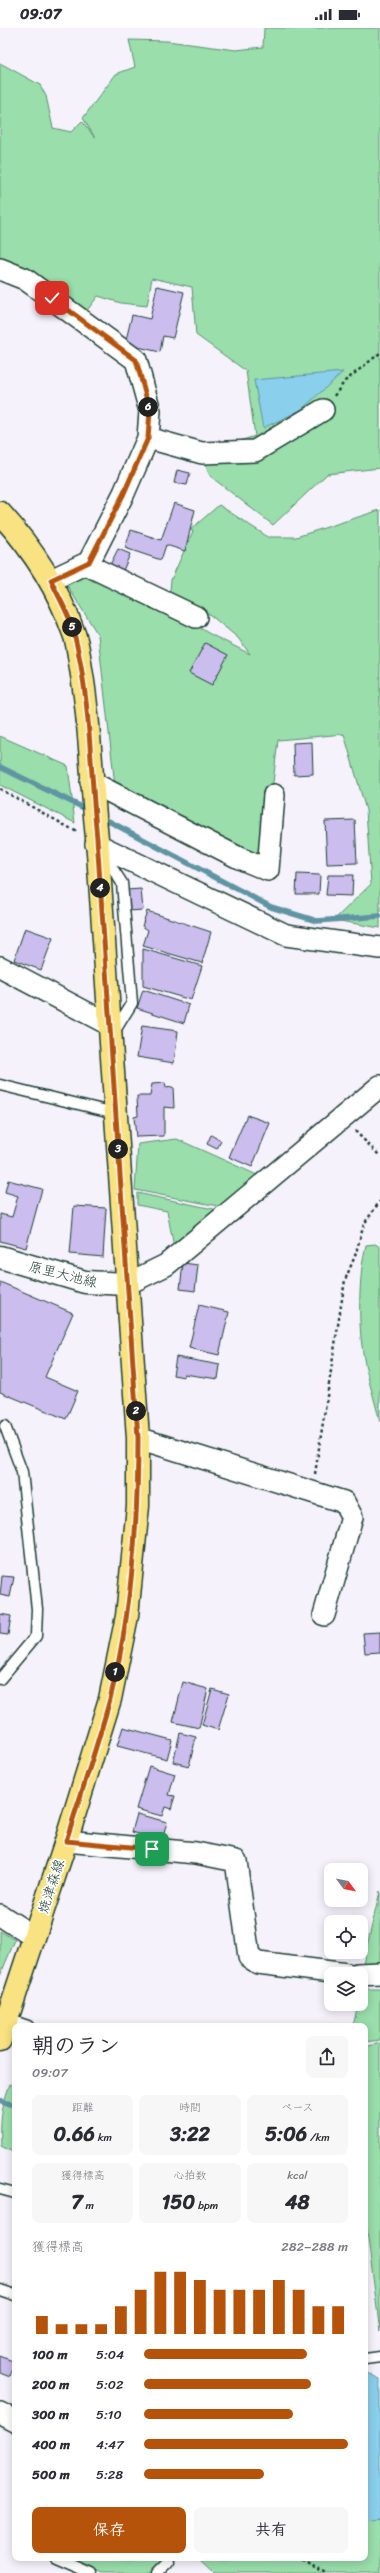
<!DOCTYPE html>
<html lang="ja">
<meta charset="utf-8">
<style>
body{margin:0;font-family:Sriracha,"Klee One",sans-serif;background:#f7f7f7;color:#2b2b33;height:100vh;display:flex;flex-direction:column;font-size:15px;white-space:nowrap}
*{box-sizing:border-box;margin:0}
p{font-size:13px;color:#7c7c81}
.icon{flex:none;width:22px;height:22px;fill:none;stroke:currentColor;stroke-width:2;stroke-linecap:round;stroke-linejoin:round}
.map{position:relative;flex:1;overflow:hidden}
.panel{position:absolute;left:12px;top:1995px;width:356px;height:538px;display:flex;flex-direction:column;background:#fff;border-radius:8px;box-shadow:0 2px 10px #0003}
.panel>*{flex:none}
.needle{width:26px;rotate:122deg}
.fabs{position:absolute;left:324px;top:1835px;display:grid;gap:8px}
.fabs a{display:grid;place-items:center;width:44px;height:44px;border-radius:8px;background:#fff;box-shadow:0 2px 10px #0003;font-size:20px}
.pin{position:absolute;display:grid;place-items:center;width:34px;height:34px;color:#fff;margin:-17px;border-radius:8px;box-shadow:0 2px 6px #0006}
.km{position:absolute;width:20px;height:20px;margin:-10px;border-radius:50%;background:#222;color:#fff;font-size:11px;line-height:20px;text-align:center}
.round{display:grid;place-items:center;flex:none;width:42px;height:42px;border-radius:8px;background:#f7f7f7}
.headline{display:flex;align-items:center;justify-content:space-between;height:68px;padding:0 20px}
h1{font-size:22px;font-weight:700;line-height:30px}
.metrics{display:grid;grid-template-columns:repeat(3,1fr);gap:6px;height:68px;padding:4px 20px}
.metrics div{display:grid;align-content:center;border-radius:8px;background:#f7f7f7;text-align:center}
.metrics b{font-size:20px;font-weight:700}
.metrics small{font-size:11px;font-weight:400}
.metrics p{font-size:11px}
.chart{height:112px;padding:8px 20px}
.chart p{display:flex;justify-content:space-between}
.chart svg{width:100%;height:72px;margin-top:4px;stroke:#b45309;stroke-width:6}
.primary-button{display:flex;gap:8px;margin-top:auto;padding:8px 20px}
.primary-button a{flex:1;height:46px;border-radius:8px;background:#b45309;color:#fff;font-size:16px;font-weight:700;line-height:46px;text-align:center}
.primary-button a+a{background:#f7f7f7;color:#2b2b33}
ul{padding:0 20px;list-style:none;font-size:13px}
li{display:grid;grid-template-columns:64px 48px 1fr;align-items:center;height:30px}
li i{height:10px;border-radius:5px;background:#b45309}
.status{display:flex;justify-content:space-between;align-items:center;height:28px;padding:0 20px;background:#fff;direction:ltr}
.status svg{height:11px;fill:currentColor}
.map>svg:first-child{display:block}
.green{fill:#99deab;stroke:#5c8e70}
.water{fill:#8acfeb;stroke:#5f95a2}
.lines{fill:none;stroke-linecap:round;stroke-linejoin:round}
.stream{stroke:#5f95a2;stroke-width:5.5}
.building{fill:#cbbdee;stroke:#1f3d34}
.lane-casing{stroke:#1f3d34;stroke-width:13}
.street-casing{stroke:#1f3d34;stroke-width:24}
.secondary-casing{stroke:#1f3d34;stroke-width:25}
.primary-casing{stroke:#1f3d34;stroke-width:25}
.path{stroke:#1f3d34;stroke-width:2.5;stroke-dasharray:3 3;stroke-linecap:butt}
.lane{stroke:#fff;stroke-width:10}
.street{stroke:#fff;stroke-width:21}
.secondary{stroke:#fff;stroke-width:22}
.primary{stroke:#f8e281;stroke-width:22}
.route-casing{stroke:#fff;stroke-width:8}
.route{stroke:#b45309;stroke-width:5}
.labels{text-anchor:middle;stroke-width:3.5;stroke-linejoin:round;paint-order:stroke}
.street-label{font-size:14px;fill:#1f3d34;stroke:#fff}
</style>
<div class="status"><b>09:07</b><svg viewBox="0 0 49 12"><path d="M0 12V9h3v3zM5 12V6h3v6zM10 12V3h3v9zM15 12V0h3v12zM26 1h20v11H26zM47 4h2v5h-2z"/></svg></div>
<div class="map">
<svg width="380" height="2545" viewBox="0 0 380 2545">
<rect width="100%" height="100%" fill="#f5f2fc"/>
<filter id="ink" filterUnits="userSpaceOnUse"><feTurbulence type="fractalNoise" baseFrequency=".025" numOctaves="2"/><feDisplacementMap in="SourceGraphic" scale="8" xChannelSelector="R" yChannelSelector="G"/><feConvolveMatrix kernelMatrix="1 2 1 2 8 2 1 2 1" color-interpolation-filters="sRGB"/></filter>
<g filter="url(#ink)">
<path class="green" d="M 264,0 L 380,0 L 380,440 L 327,446 L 273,497 L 210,448 L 202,425 L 255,408 L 246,343 L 196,307 L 192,259 L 152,250 L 147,278 L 121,275 L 98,268 L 85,285 L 0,231 L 0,35 L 40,57 L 46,68 L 53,100 L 71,104 L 82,93 L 95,110 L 83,90 L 116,46 L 135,39 L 129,12 L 167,13 L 236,22 L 263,19 Z
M 219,477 L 268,509 L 296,509 L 380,482 L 380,900 L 334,892 L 371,856 L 366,782 L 344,706 L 278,712 L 264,832 L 116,767 L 98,607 L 67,557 L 89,534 L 210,606 L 250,626 L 238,610 L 209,586 L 176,574 L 170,562 L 171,552 L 193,503 L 190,502 Z
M 0,708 L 68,738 L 75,795 L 0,757 Z
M 177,1111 L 257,1147 L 223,1179 L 135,1162 L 138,1116 Z
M 137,1165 L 218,1182 L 174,1219 L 167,1183 L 137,1177 Z
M 375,1216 L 380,1219 L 380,1394 C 374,1369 365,1343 362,1318 C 358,1291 359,1243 366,1217 Z
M 380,1863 L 380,1935 L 363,1935 Z
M 0,1903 L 15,1912 L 0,1948 Z
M 361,1961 L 380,1961 L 380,2012 L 365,2014 L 365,1998 L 353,1998 L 358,1976 L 361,1976 Z
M 380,2015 L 380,2304 L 365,2187 L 365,2019 Z
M 10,2056 L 15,2058 L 15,2125 L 1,2118 C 0,2093 1,2080 10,2056 Z
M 380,2493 L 380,2545 L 215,2545 L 199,2530 L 365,2530 L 365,2495 Z
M 72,2530 L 169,2530 L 154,2545 L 103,2545 Z"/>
<path class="water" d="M 343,344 L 301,382 L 263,400 L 254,352 Z
M 367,2345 L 380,2351 L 380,2493 L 365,2495 L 365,2351 Z"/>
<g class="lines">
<path class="stream" d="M 0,739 L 90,783
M 101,789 L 271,879 L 317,893 L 380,888
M 0,2072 L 15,2078"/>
</g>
<path class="building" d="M 157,258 L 184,264 L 173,310 L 163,308 L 160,324 L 125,316 L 132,287 L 150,291 Z
M 177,442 L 190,445 L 187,457 L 174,455 Z
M 174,475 L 195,482 L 185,523 L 166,517 L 161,532 L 125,520 L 131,502 L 161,512 Z
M 118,521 L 130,526 L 122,545 L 109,539 Z
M 205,615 L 228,627 L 212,657 L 189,645 Z
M 312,714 L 313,746 L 294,747 L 293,715 Z
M 355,792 L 357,835 L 327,836 L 325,793 Z
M 297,846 L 320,847 L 319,866 L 296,866 Z
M 328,847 L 353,847 L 352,868 L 326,867 Z
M 141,861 L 143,882 L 129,883 L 127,862 Z
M 147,883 L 211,904 L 202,935 L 143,918 L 148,902 L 142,898 Z
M 25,900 L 53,910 L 41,942 L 14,932 Z
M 143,921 L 202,938 L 191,972 L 143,958 Z
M 143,962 L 189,977 L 184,995 L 137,980 Z
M 142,998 L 178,1003 L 174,1035 L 137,1029 Z
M 165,1055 L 166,1060 L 173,1059 L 174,1080 L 164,1079 L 164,1108 L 136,1109 L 134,1089 L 138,1088 L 137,1068 L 150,1068 L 152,1056 Z
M 247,1087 L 270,1095 L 252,1139 L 229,1129 Z
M 211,1107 L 221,1113 L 217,1121 L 207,1116 Z
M 8,1152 L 42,1161 L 26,1220 L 0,1213 L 0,1186 L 12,1189 L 18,1168 L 5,1164 Z
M 74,1178 L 106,1180 L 103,1229 L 70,1226 Z
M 183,1235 L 198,1237 L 195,1263 L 180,1261 Z
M 0,1254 L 73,1285 L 45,1349 L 78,1363 L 66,1391 L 0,1364 Z
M 199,1277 L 229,1284 L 219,1327 L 189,1320 Z
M 176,1329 L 220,1337 L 218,1351 L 184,1346 L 184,1349 L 173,1347 Z
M 2,1548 L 14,1549 L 10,1569 L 0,1567 Z
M 0,1586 L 11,1588 L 8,1607 L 0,1606 Z
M 380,1604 L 380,1624 L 365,1625 L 363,1605 Z
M 183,1654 L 208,1661 L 199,1700 L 173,1694 Z
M 212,1661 L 229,1666 L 218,1702 L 202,1697 Z
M 123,1699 L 172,1712 L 167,1731 L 117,1718 Z
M 180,1705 L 196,1709 L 189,1738 L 173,1734 Z
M 149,1738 L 175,1746 L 169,1767 L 175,1768 L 171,1781 L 165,1779 L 162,1788 L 136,1781 Z
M 137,1786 L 167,1794 L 162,1813 L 132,1804 Z
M 0,2328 L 15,2334 L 10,2348 L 0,2344 Z"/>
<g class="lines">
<defs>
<path id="lane" d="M 103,826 L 122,855 L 132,975 L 114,1004
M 0,1057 L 115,1085
M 0,1651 L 36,1608 L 37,1581 L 22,1444 L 5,1398
M 7,1991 L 28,1998
M 0,2161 L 15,2165
M 0,2262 L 15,2267
M 365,2331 L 380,2329
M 57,2530 L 92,2545
M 158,2545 L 169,2534"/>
<path id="street" d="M 0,241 L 25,251 L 136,332 L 150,383 L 148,410 L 124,465 L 89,534 L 51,552
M 148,410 L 202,425 L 255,423 L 323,382
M 85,536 L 196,589
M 91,754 L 239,830 L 268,842 L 274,767
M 96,816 L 286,907 L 380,920
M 0,939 L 110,997
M 127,1256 L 166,1237 L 380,1058
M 138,1410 L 344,1474 L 352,1489 L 324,1587
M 66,1813 L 196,1825 L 236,1833 L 249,1929 L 258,1935 L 347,1946
M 0,1887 L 34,1909
M 357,1946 L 380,1945
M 0,2385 L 15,2393"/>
<path id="secondary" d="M 0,1229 L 85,1254 L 127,1256"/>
<path id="primary" d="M 0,485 C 32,520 57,558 73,603 C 78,614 79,629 81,641 C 91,697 91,754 97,810 L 138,1410 L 138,1478 L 127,1588 L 110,1671 L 66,1813 L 0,2012"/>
</defs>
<use href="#lane" class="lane-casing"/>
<use href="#street" class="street-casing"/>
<use href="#secondary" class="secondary-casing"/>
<use href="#primary" class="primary-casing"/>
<path class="path" d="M 334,368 L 345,353 L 380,325
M 0,761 L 77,804
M 355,1103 L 380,1128
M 315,1446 L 345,1252 L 355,1228 L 364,1196 L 380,1173
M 297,2530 L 328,2545"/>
<use href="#lane" class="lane"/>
<use href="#street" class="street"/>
<use href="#secondary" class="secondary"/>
<use href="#primary" class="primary"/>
</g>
</g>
<g class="lines" filter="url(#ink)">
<defs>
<path id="route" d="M 52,270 L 136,332 L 150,383 L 148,410 L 124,465 L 89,534 L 51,552 C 58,569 70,587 74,605 C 91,672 90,742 97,810 L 138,1410 C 138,1497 132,1586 110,1671 C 97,1719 81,1766 66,1813 L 152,1821"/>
</defs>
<use href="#route" class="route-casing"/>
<use href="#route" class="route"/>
</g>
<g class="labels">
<g class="street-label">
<text transform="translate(63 1246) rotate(14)" y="5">原里大池線</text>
<text transform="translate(51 1858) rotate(-72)" y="5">焼津森線</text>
</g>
</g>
</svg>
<div class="fabs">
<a><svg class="needle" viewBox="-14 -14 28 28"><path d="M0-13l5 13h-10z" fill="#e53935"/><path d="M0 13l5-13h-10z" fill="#7c7c81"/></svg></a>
<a><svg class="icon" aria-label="locate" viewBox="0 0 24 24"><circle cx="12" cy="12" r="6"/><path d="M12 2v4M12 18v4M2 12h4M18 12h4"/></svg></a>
<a><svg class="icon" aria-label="layers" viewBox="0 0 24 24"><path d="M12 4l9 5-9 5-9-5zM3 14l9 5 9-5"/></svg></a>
</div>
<div class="pin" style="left:152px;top:1821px;background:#1e9e55"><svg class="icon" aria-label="arrive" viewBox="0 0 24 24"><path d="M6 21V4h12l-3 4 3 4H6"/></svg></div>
<div class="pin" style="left:52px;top:270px;background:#d93025"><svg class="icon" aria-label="check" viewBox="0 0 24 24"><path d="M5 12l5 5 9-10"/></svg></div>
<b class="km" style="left:115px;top:1644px">1</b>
<b class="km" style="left:136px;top:1383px">2</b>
<b class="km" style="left:118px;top:1121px">3</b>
<b class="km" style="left:100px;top:860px">4</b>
<b class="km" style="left:72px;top:599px">5</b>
<b class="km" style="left:148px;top:379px">6</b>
<section class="panel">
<div class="headline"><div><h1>朝のラン</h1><p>09:07</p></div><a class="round"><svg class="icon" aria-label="share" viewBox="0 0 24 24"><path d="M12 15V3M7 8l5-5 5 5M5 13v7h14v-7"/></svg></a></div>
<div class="metrics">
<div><p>距離</p><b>0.66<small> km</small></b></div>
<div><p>時間</p><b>3:22</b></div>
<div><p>ペース</p><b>5:06<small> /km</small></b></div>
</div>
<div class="metrics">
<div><p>獲得標高</p><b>7<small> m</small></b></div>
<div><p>心拍数</p><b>150<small> bpm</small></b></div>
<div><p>kcal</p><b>48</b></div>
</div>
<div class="chart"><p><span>獲得標高</span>282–288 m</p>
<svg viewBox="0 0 160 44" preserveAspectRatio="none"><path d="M5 44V33M15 44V38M25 44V38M35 44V38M45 44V27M55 44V17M65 44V6M75 44V6M85 44V11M95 44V17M105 44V17M115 44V17M125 44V11M135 44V17M145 44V27M155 44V27"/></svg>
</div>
<ul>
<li><b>100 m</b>5:04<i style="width:80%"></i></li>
<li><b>200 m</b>5:02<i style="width:82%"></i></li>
<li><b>300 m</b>5:10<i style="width:73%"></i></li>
<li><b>400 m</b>4:47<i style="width:100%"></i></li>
<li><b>500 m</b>5:28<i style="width:59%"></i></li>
</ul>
<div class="primary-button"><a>保存</a><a>共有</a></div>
</section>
</div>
